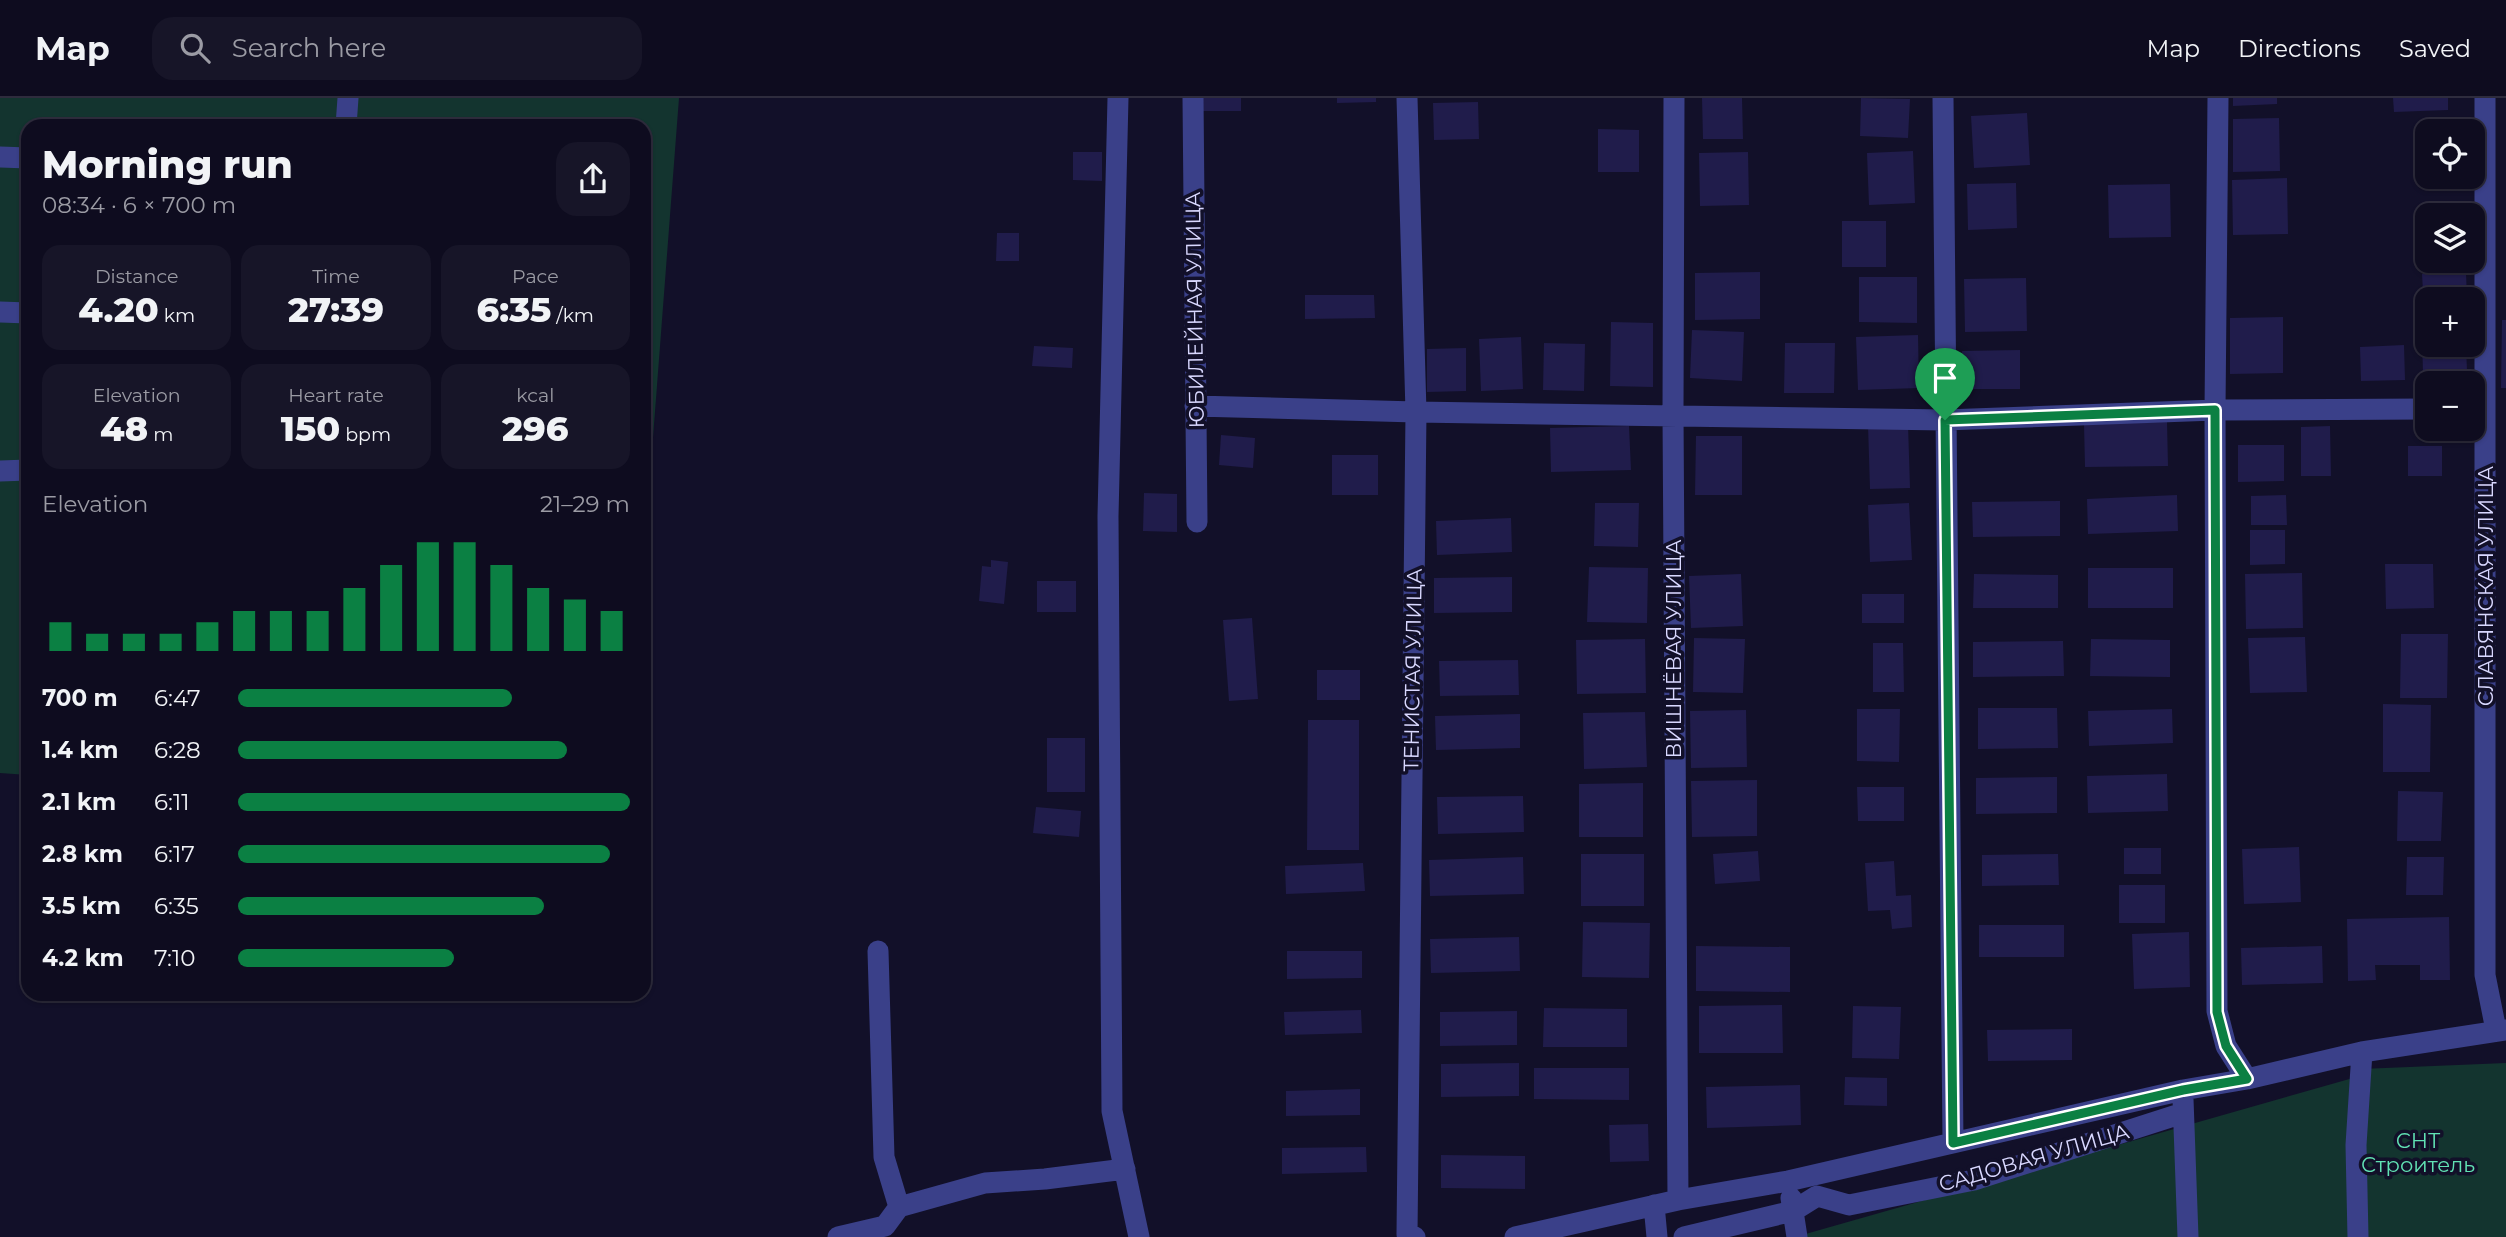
<!DOCTYPE html>
<meta charset="utf-8">
<style>
body{margin:0;font-family:Montserrat,sans-serif;background:#171528;color:#f1f3f6;height:100vh;display:flex;flex-direction:column;font-size:26px;white-space:nowrap}
*{box-sizing:border-box;margin:0}
p{font-size:23px;color:#9b9ba4}
.icon{flex:none;width:38px;height:38px;fill:none;stroke:currentColor;stroke-width:2;stroke-linecap:round;stroke-linejoin:round}
.map{position:relative;flex:1;overflow:hidden}
.details{position:absolute;left:21px;top:21px;width:630px;height:882px;display:flex;flex-direction:column;background:#0e0c1f;border-radius:21px;box-shadow:0 2px 5px #0004,0 0 0 2px #2e2c3d}
.details>*{flex:none}
.controls{position:absolute;left:2415px;top:21px;display:grid;gap:14px}
.controls a{display:grid;place-items:center;width:70px;height:70px;border-radius:14px;background:#0e0c1f;box-shadow:0 2px 5px #0004,0 0 0 2px #2e2c3d;font-size:35px}
.pin{position:absolute;display:grid;place-items:center;width:60px;height:60px;color:#fff;margin:-72px -30px;border-radius:50% 50% 50% 0;rotate:-45deg;box-shadow:0 0 7px #0007}
.pin .icon{rotate:45deg}
.round{display:grid;place-items:center;flex:none;width:74px;height:74px;border-radius:21px;background:#171528}
.headline{display:flex;align-items:center;justify-content:space-between;height:119px;padding:0 21px}
h1{font-size:38px;font-weight:800;line-height:52px}
.figures{display:grid;grid-template-columns:repeat(3,1fr);gap:10px;height:119px;padding:7px 21px}
.figures div{display:grid;align-content:center;border-radius:18px;background:#171528;text-align:center}
.figures b{font-size:35px;font-weight:800}
.figures small{font-size:19px;font-weight:400}
.figures p{font-size:19px}
.chart{height:196px;padding:14px 21px}
.chart p{display:flex;justify-content:space-between}
.chart svg{width:100%;height:126px;margin-top:7px;stroke:#0b8043;stroke-width:6}
ul{padding:0 21px;list-style:none;font-size:23px}
li{display:grid;grid-template-columns:112px 84px 1fr;align-items:center;height:52px}
li i{height:18px;border-radius:9px;background:#0b8043}
header{display:flex;align-items:center;gap:42px;box-sizing:border-box;height:98px;padding:0 35px;background:#0e0c1f;border-bottom:2px solid #2e2c3d}
header strong{font-size:33px}
nav{display:flex;gap:38px;margin-inline-start:auto;font-size:24px}
.search{width:490px;height:63px;background:#171528;display:flex;align-items:center;gap:18px;box-sizing:border-box;padding:0 24px;border-radius:21px;color:#9b9ba4;font-size:26px}
.map>svg:first-child{display:block}
.green{fill:#13342f}
.building{fill:#201c4b}
.lines{fill:none;stroke-linecap:round;stroke-linejoin:round}
.minor{stroke:#3a4089;stroke-width:21}
.route-casing{stroke:#fff;stroke-width:14}
.route{stroke:#0b8043;stroke-width:9}
.labels{text-anchor:middle;stroke-width:7;stroke-linejoin:round;paint-order:stroke}
.street-label{font-size:21px;fill:#d9d8ff;stroke:#121029}
.park-label{font-size:21px;fill:#61e2b4;stroke:#121029}
</style>
<header>
<strong>Map</strong>
<div class="search"><svg class="icon" aria-label="search" viewBox="0 0 24 24"><circle cx="10" cy="10" r="6"/><path d="M15 15l6 6"/></svg>Search here</div>
<nav><a>Map</a><a>Directions</a><a>Saved</a></nav>
</header>
<div class="map">
<svg width="2506" height="1139" viewBox="0 0 2506 1139">
<rect width="100%" height="100%" fill="#121029"/>
<path class="green" d="M 0,0 L 679,0 L 644,457 L 644,28 L 28,28 L 28,677 L 0,675 Z
M 2506,965 L 2506,1139 L 1795,1139 L 2360,978 L 2361,971 Z"/>
<path class="building" d="M 1203,0 L 1241,0 L 1241,13 L 1203,13 Z
M 1337,0 L 1376,0 L 1376,4 L 1337,5 Z
M 1702,0 L 1742,0 L 1743,41 L 1703,41 Z
M 1861,0 L 1910,1 L 1908,40 L 1860,38 Z
M 2233,0 L 2277,0 L 2277,6 L 2233,8 Z
M 2393,0 L 2448,0 L 2448,12 L 2394,14 Z
M 1478,4 L 1479,41 L 1434,42 L 1433,5 Z
M 2027,15 L 2030,67 L 1974,70 L 1971,18 Z
M 2279,20 L 2280,73 L 2233,74 L 2233,21 Z
M 1598,31 L 1639,32 L 1639,74 L 1598,74 Z
M 2427,49 L 2427,79 L 2466,79 L 2466,83 L 2423,84 L 2421,50 Z
M 1913,53 L 1915,105 L 1869,107 L 1867,55 Z
M 1073,54 L 1102,54 L 1102,83 L 1073,82 Z
M 1748,54 L 1749,107 L 1700,108 L 1699,55 Z
M 2287,80 L 2288,136 L 2233,137 L 2232,82 Z
M 2016,85 L 2017,130 L 1968,132 L 1967,86 Z
M 2170,86 L 2171,139 L 2109,140 L 2108,87 Z
M 2466,111 L 2466,117 L 2427,117 L 2427,147 L 2423,147 L 2422,113 Z
M 1842,123 L 1886,123 L 1886,169 L 1842,169 Z
M 997,135 L 1019,135 L 1019,163 L 996,163 Z
M 1760,174 L 1760,221 L 1695,222 L 1695,175 Z
M 2466,174 L 2467,201 L 2427,201 L 2427,210 L 2424,210 L 2422,176 Z
M 1859,179 L 1917,179 L 1917,225 L 1859,224 Z
M 2026,180 L 2027,233 L 1965,234 L 1964,181 Z
M 1305,197 L 1374,197 L 1375,220 L 1305,221 Z
M 2283,219 L 2283,275 L 2230,276 L 2230,220 Z
M 2502,222 L 2506,222 L 2506,290 L 2501,290 Z
M 1611,224 L 1653,225 L 1653,289 L 1610,288 Z
M 1692,232 L 1744,234 L 1742,283 L 1690,280 Z
M 1918,237 L 1919,290 L 1858,292 L 1856,239 Z
M 1521,239 L 1523,291 L 1481,293 L 1479,241 Z
M 2422,240 L 2427,240 L 2427,247 L 2466,247 L 2467,273 L 2423,275 Z
M 1544,245 L 1585,246 L 1584,293 L 1543,292 Z
M 1785,245 L 1835,245 L 1834,295 L 1784,295 Z
M 2404,247 L 2405,282 L 2361,283 L 2360,249 Z
M 1034,248 L 1073,250 L 1072,270 L 1032,268 Z
M 1466,250 L 1466,293 L 1427,294 L 1427,251 Z
M 2020,252 L 2020,291 L 1963,291 L 1962,253 Z
M 2167,324 L 2168,368 L 2085,369 L 2084,326 Z
M 1908,326 L 1910,390 L 1870,391 L 1868,327 Z
M 1629,328 L 1631,372 L 1551,374 L 1550,330 Z
M 2330,328 L 2331,378 L 2301,378 L 2301,329 Z
M 1221,337 L 1255,340 L 1253,370 L 1219,367 Z
M 1696,338 L 1742,338 L 1742,397 L 1695,397 Z
M 2238,347 L 2284,347 L 2284,383 L 2238,384 Z
M 2408,348 L 2442,348 L 2442,378 L 2408,378 Z
M 1332,357 L 1378,357 L 1378,397 L 1332,397 Z
M 1144,395 L 1177,396 L 1177,434 L 1143,433 Z
M 2177,397 L 2178,433 L 2088,436 L 2087,401 Z
M 2286,397 L 2287,427 L 2251,427 L 2251,398 Z
M 2060,403 L 2060,438 L 1973,439 L 1972,404 Z
M 1595,405 L 1639,405 L 1638,449 L 1594,448 Z
M 1909,405 L 1912,462 L 1870,464 L 1868,407 Z
M 1511,420 L 1512,454 L 1437,457 L 1436,423 Z
M 2250,432 L 2285,432 L 2285,466 L 2250,467 Z
M 991,462 L 1008,464 L 1004,506 L 979,503 L 982,468 L 991,469 Z
M 2385,466 L 2433,466 L 2434,510 L 2386,511 Z
M 1589,469 L 1648,470 L 1647,525 L 1587,524 Z
M 2088,470 L 2173,470 L 2173,510 L 2088,510 Z
M 2302,475 L 2303,530 L 2246,531 L 2245,476 Z
M 1741,476 L 1743,528 L 1691,530 L 1689,478 Z
M 1974,476 L 2058,477 L 2058,510 L 1973,510 Z
M 1512,479 L 1512,514 L 1434,515 L 1434,480 Z
M 1037,483 L 1076,483 L 1076,514 L 1037,514 Z
M 1862,496 L 1904,496 L 1904,525 L 1862,525 Z
M 1252,520 L 1258,601 L 1229,603 L 1223,522 Z
M 2401,536 L 2448,536 L 2447,600 L 2400,600 Z
M 2305,539 L 2307,594 L 2250,595 L 2248,540 Z
M 1694,540 L 1745,541 L 1743,595 L 1693,594 Z
M 1645,541 L 1646,595 L 1577,596 L 1576,542 Z
M 2091,541 L 2170,542 L 2170,579 L 2090,578 Z
M 2063,543 L 2064,578 L 1973,579 L 1973,544 Z
M 1873,545 L 1903,545 L 1904,594 L 1873,594 Z
M 1518,562 L 1519,597 L 1440,598 L 1439,563 Z
M 1317,572 L 1360,572 L 1360,602 L 1317,602 Z
M 2383,606 L 2431,607 L 2430,674 L 2383,674 Z
M 1978,610 L 2057,610 L 2058,650 L 1978,651 Z
M 1857,611 L 1900,611 L 1899,664 L 1857,663 Z
M 2172,611 L 2173,645 L 2089,648 L 2088,613 Z
M 1746,612 L 1747,669 L 1691,670 L 1690,613 Z
M 1645,614 L 1647,669 L 1584,671 L 1583,615 Z
M 1520,616 L 1520,650 L 1436,652 L 1435,618 Z
M 1308,622 L 1359,622 L 1359,752 L 1307,752 Z
M 1047,640 L 1085,640 L 1085,694 L 1047,694 Z
M 2167,676 L 2168,713 L 2088,715 L 2087,678 Z
M 2057,679 L 2057,715 L 1976,716 L 1976,680 Z
M 1757,682 L 1757,738 L 1692,739 L 1691,683 Z
M 1643,685 L 1643,739 L 1579,739 L 1579,686 Z
M 1857,689 L 1904,689 L 1904,723 L 1858,723 Z
M 2398,693 L 2443,694 L 2441,743 L 2397,743 Z
M 1523,698 L 1524,734 L 1438,736 L 1437,699 Z
M 1036,709 L 1081,713 L 1079,739 L 1033,735 Z
M 2299,749 L 2301,804 L 2244,806 L 2242,751 Z
M 2124,750 L 2161,750 L 2161,776 L 2124,776 Z
M 1758,753 L 1760,783 L 1715,786 L 1713,756 Z
M 1581,756 L 1644,756 L 1644,808 L 1581,808 Z
M 2058,756 L 2059,787 L 1982,788 L 1982,757 Z
M 1523,759 L 1524,796 L 1430,798 L 1429,762 Z
M 2407,759 L 2444,759 L 2443,797 L 2406,797 Z
M 1894,763 L 1896,798 L 1911,797 L 1912,829 L 1892,831 L 1890,812 L 1868,813 L 1865,765 Z
M 1363,765 L 1365,793 L 1286,796 L 1285,768 Z
M 2119,787 L 2165,787 L 2165,825 L 2119,825 Z
M 2449,819 L 2450,882 L 2420,882 L 2420,867 L 2375,867 L 2376,882 L 2348,883 L 2347,821 Z
M 1583,824 L 1650,825 L 1649,880 L 1582,879 Z
M 1979,827 L 2064,827 L 2064,859 L 1979,859 Z
M 2189,834 L 2190,889 L 2134,891 L 2132,836 Z
M 1519,839 L 1520,873 L 1431,875 L 1430,841 Z
M 1696,848 L 1790,849 L 1790,894 L 1696,893 Z
M 2322,848 L 2323,885 L 2242,887 L 2241,850 Z
M 1287,853 L 1362,853 L 1362,880 L 1287,881 Z
M 1782,907 L 1783,955 L 1699,955 L 1699,908 Z
M 1853,908 L 1901,909 L 1899,961 L 1852,960 Z
M 1544,910 L 1627,911 L 1627,949 L 1543,949 Z
M 1361,912 L 1362,935 L 1285,937 L 1284,914 Z
M 1517,913 L 1517,947 L 1440,948 L 1440,914 Z
M 2072,931 L 2072,962 L 1988,963 L 1987,932 Z
M 1519,965 L 1519,998 L 1441,999 L 1441,966 Z
M 1534,970 L 1629,970 L 1629,1002 L 1534,1001 Z
M 1845,979 L 1887,980 L 1887,1008 L 1844,1007 Z
M 1800,987 L 1801,1027 L 1707,1030 L 1706,989 Z
M 1360,991 L 1360,1017 L 1286,1018 L 1286,993 Z
M 1648,1026 L 1649,1063 L 1610,1064 L 1609,1027 Z
M 1366,1049 L 1367,1074 L 1282,1076 L 1282,1050 Z
M 1441,1057 L 1525,1058 L 1525,1091 L 1441,1090 Z"/>
<g class="lines">
<path class="minor" d="M 1118,0 L 1108,418 L 1112,1013 L 1139,1139
M 1193,0 L 1197,424
M 1407,0 L 1416,314 L 1407,1136 L 1415,1139
M 1674,0 L 1673,316 L 1678,1102
M 1943,0 L 1953,1045
M 2218,0 L 2215,312 L 2217,913 L 2226,948 L 2247,981
M 2485,0 L 2485,877 L 2496,932
M 346,28 L 348,0
M 0,59 L 28,60
M 0,214 L 28,215
M 1195,308 L 1416,314 L 1945,322 L 2215,312 L 2427,311
M 0,373 L 28,372
M 878,853 L 884,1059 L 899,1109
M 2183,1001 L 2188,1139
M 1791,1100 L 1797,1139
M 1654,1107 L 1657,1139
M 838,1139 L 885,1128 L 899,1109 L 985,1085 L 1045,1081 L 1125,1071
M 1515,1139 L 1678,1102 L 1788,1083 L 2183,992 L 2247,981 L 2362,954 L 2506,932
M 1684,1139 L 1793,1113 L 1817,1098 L 1849,1107 L 1974,1082 L 2183,1015
M 2358,1139 L 2356,1047 L 2362,954"/>
</g>
<g class="lines">
<defs>
<path id="route" d="M 2215,312 L 2217,914 L 2226,948 L 2247,981 L 2183,992 L 1953,1045 L 1945,322 Z"/>
</defs>
<use href="#route" class="route-casing"/>
<use href="#route" class="route"/>
</g>
<g class="labels">
<g class="street-label">
<text transform="translate(1195 212) rotate(-91)" y="7">ЮБИЛЕЙНАЯ УЛИЦА</text>
<text transform="translate(2486 488) rotate(-90)" y="7">СЛАВЯНСКАЯ УЛИЦА</text>
<text transform="translate(1674 551) rotate(-90)" y="7">ВИШНЁВАЯ УЛИЦА</text>
<text transform="translate(1413 572) rotate(-89)" y="7">ТЕНИСТАЯ УЛИЦА</text>
<text transform="translate(2034 1060) rotate(-16)" y="7">САДОВАЯ УЛИЦА</text>
</g>
<g class="park-label">
<text x="2418" y="1050">СНТ<tspan x="2418" dy="24">Строитель</tspan></text>
</g>
</g>
</svg>
<div class="controls">
<a><svg class="icon" aria-label="locate" viewBox="0 0 24 24"><circle cx="12" cy="12" r="6"/><path d="M12 2v4M12 18v4M2 12h4M18 12h4"/></svg></a>
<a><svg class="icon" aria-label="layers" viewBox="0 0 24 24"><path d="M12 4l9 5-9 5-9-5zM3 14l9 5 9-5"/></svg></a>
<a>+</a>
<a>−</a>
</div>
<div class="pin" style="left:1945px;top:322px;background:#1e9e55"><svg class="icon" aria-label="arrive" viewBox="0 0 24 24"><path d="M6 21V4h12l-3 4 3 4H6"/></svg></div>
<section class="details">
<div class="headline"><div><h1>Morning run</h1><p>08:34 · 6 × 700 m</p></div><a class="round"><svg class="icon" aria-label="share" viewBox="0 0 24 24"><path d="M12 15V3M7 8l5-5 5 5M5 13v7h14v-7"/></svg></a></div>
<div class="figures">
<div><p>Distance</p><b>4.20<small> km</small></b></div>
<div><p>Time</p><b>27:39</b></div>
<div><p>Pace</p><b>6:35<small> /km</small></b></div>
</div>
<div class="figures">
<div><p>Elevation</p><b>48<small> m</small></b></div>
<div><p>Heart rate</p><b>150<small> bpm</small></b></div>
<div><p>kcal</p><b>296</b></div>
</div>
<div class="chart"><p><span>Elevation</span>21–29 m</p>
<svg viewBox="0 0 160 44" preserveAspectRatio="none"><path d="M5 44V34M15 44V38M25 44V38M35 44V38M45 44V34M55 44V30M65 44V30M75 44V30M85 44V22M95 44V14M105 44V6M115 44V6M125 44V14M135 44V22M145 44V26M155 44V30"/></svg>
</div>
<ul>
<li><b>700 m</b>6:47<i style="width:70%"></i></li>
<li><b>1.4 km</b>6:28<i style="width:84%"></i></li>
<li><b>2.1 km</b>6:11<i style="width:100%"></i></li>
<li><b>2.8 km</b>6:17<i style="width:95%"></i></li>
<li><b>3.5 km</b>6:35<i style="width:78%"></i></li>
<li><b>4.2 km</b>7:10<i style="width:55%"></i></li>
</ul>
</section>
</div>
